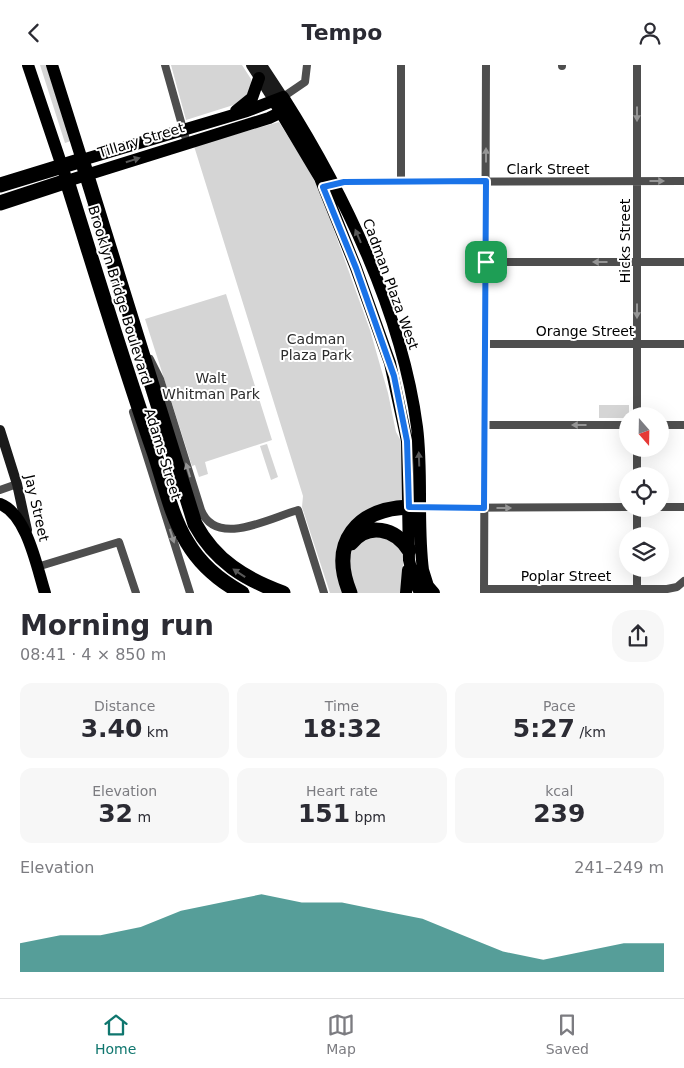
<!DOCTYPE html>
<meta charset="utf-8">
<style>
body{margin:0;font-family:"DejaVu Sans",sans-serif;background:#f7f7f7;color:#2b2b33;height:100vh;display:flex;flex-direction:column;font-size:19px;white-space:nowrap}
*{box-sizing:border-box;margin:0}
p{font-size:16px;color:#7c7c81}
.icon{flex:none;width:28px;height:28px;fill:none;stroke:currentColor;stroke-width:2;stroke-linecap:round;stroke-linejoin:round}
.map{position:relative;height:528px;overflow:hidden}
.side{display:flex;flex-direction:column;background:#fff;flex:1}
.side>*{flex:none}
.needle{width:32px;rotate:160deg}
.controls{position:absolute;left:619px;top:342px;display:grid;gap:10px}
.controls a{display:grid;place-items:center;width:50px;height:50px;border-radius:50%;background:#fff;box-shadow:0 5px 20px #0002;font-size:25px}
.pin{position:absolute;display:grid;place-items:center;width:42px;height:42px;color:#fff;margin:-21px;border-radius:10px;box-shadow:0 2px 8px #0006}
.round{display:grid;place-items:center;flex:none;width:52px;height:52px;border-radius:20px;background:#f7f7f7}
.head{display:flex;align-items:center;justify-content:space-between;height:85px;padding:0 20px}
h1{font-size:28px;font-weight:700;line-height:38px}
.figures{display:grid;grid-template-columns:repeat(3,1fr);gap:8px;height:85px;padding:5px 20px}
.figures div{display:grid;align-content:center;border-radius:12px;background:#f7f7f7;text-align:center}
.figures b{font-size:25px;font-weight:700}
.figures small{font-size:14px;font-weight:400}
.figures p{font-size:14px}
.chart{height:140px;padding:10px 20px}
.chart p{display:flex;justify-content:space-between}
.chart svg{width:100%;height:90px;margin-top:5px;fill:#0f766e;opacity:.7}
header{display:flex;justify-content:space-between;align-items:center;height:65px;padding:0 20px;background:#fff;font-size:22px;font-weight:700}
.tab-bar{display:flex;justify-content:space-around;align-items:center;height:70px;border-top:1px solid #e1e1e2;background:#fff;font-size:14px;color:#7c7c81}
.tab-bar a{display:grid;justify-items:center;gap:2px}
.tab-bar .active{color:#0f766e}
.map>svg:first-child{display:block}
.green{fill:#d5d5d5}
.lines{fill:none;stroke-linecap:round;stroke-linejoin:round}
.street{stroke:#4e4e4e;stroke-width:8}
.secondary{stroke:#1b1b1b;stroke-width:10}
.primary{stroke:#000;stroke-width:12}
.highway{stroke:#000;stroke-width:15}
.oneway{fill:#959595}
.oneway2{fill:#595959}
.route-casing{stroke:#fff;stroke-width:10}
.route{stroke:#1a73e8;stroke-width:6}
.labels{text-anchor:middle;stroke-width:4;stroke-linejoin:round;paint-order:stroke}
.street-label{font-size:14px;fill:#000;stroke:#fff}
.park-label{font-size:14px;fill:#2c2c2c;stroke:#fff}
</style>
<header><svg class="icon" aria-label="back" viewBox="0 0 24 24"><path d="M15 5l-7 7 7 7"/></svg>Tempo<svg class="icon" aria-label="person" viewBox="0 0 24 24"><circle cx="12" cy="8" r="4"/><path d="M4 21q1-7 8-7t8 7"/></svg></header>
<div class="map">
<svg width="684" height="528" viewBox="0 0 684 528">
<rect width="100%" height="100%" fill="#fff"/>
<path class="green" d="M 40,0 L 46,0 L 71,76 L 65,78 Z
M 171,0 L 242,0 L 251,14 L 252,21 L 243,37 L 186,55 Z
M 279,57 L 308,103 L 322,132 L 370,265 L 388,328 L 396,367 L 401,376 L 406,434 L 353,460 L 345,528 L 330,528 L 302,442 L 303,431 L 194,81 Z
M 89,140 L 158,364 L 87,141 Z
M 226,229 L 272,375 L 205,397 L 208,409 L 199,412 L 195,400 L 192,401 L 145,254 Z
M 599,340 L 629,340 L 629,351 L 627,353 L 599,353 Z
M 267,379 L 278,412 L 271,415 L 260,381 Z
M 377,469 L 401,481 L 403,491 L 404,528 L 355,528 C 348,497 342,482 377,469 Z"/>
<g class="lines">
<path class="street" d="M 165,0 L 187,78
M 401,0 L 401,117
M 637,0 L 637,351
M 562,1 L 562,0
M 283,32 L 305,17 L 307,0
M 330,121 L 344,117 L 684,116
M 486,197 L 684,197
M 485,279 L 684,279
M 150,294 L 160,314 L 201,445 C 216,483 270,453 298,445 L 324,528
M 133,347 L 190,528
M 484,360 L 628,360
M 660,360 L 684,360
M 637,384 L 637,411
M 0,425 L 17,419
M 660,442 L 684,442
M 420,443 L 628,442
M 637,471 L 637,444
M 37,502 L 119,477 L 136,528
M 637,504 L 637,528
M 484,524 L 667,524 L 677,522 L 684,516
M 484,528 L 486,0"/>
<path class="secondary" d="M 251,0 L 274,36
M 262,0 L 283,32
M 0,365 L 17,419 L 27,465"/>
<path class="primary" d="M 28,0 L 67,116 L 269,53 L 288,44
M 52,0 L 82,95 L 247,46 L 283,32 C 344,128 402,248 417,362 C 423,409 417,458 423,505 L 428,521 L 434,528
M 274,36 L 320,113 L 356,203 L 390,298 L 407,376 L 409,495 L 413,512 L 420,528
M 236,46 L 252,33 L 259,13
M 0,439 C 27,449 37,503 45,528
M 406,528 L 408,505"/>
<path class="highway" d="M 0,120 L 82,95 L 195,459 C 215,496 245,514 283,528
M 0,138 L 67,116 C 95,205 122,295 153,384 C 164,415 170,449 187,477 C 200,499 220,516 242,528
M 351,478 C 368,457 395,463 409,485
M 350,528 C 329,477 357,444 409,442"/>
</g>
<defs><path id="oneway-solid" d="M-6-.8H1V-3.2L6.5 0L1 3.2V.8H-6Z" transform="scale(1.25)"/></defs>
<g class="oneway">
<use href="#oneway-solid" transform="translate(637 49) rotate(90)"/>
<use href="#oneway-solid" transform="translate(486 90) rotate(-90)"/>
<use href="#oneway-solid" transform="translate(657 116)"/>
<use href="#oneway-solid" transform="translate(600 197) rotate(180)"/>
<use href="#oneway-solid" transform="translate(637 246) rotate(90)"/>
<use href="#oneway-solid" transform="translate(579 360) rotate(-180)"/>
<use href="#oneway-solid" transform="translate(188 405) rotate(-107)"/>
<use href="#oneway-solid" transform="translate(504 443)"/>
<use href="#oneway-solid" transform="translate(172 471) rotate(72)"/>
</g>
<g class="oneway2">
<use href="#oneway-solid" transform="translate(133 95) rotate(-17)"/>
<use href="#oneway-solid" transform="translate(358 171) rotate(-113)"/>
<use href="#oneway-solid" transform="translate(419 394) rotate(-92)"/>
<use href="#oneway-solid" transform="translate(239 508) rotate(-146)"/>
</g>
<g class="lines">
<defs>
<path id="route" d="M 486,116 L 484,443 L 409,442 L 407,376 L 394,311 L 356,203 L 323,122 L 344,117 Z"/>
</defs>
<use href="#route" class="route-casing"/>
<use href="#route" class="route"/>
</g>
<g class="labels">
<g class="street-label">
<text transform="translate(141 75) rotate(-17)" y="5">Tillary Street</text>
<text x="548" y="109">Clark Street</text>
<text transform="translate(625 176) rotate(-90)" y="5">Hicks Street</text>
<text transform="translate(391 219) rotate(70)" y="5">Cadman Plaza West</text>
<text transform="translate(120 230) rotate(73)" y="5">Brooklyn Bridge Boulevard</text>
<text x="585" y="271">Orange Street</text>
<text transform="translate(163 389) rotate(73)" y="5">Adams Street</text>
<text transform="translate(37 443) rotate(77)" y="5">Jay Street</text>
<text x="566" y="516">Poplar Street</text>
</g>
<g class="park-label">
<text x="316" y="279">Cadman<tspan x="316" dy="16">Plaza Park</tspan></text>
<text x="211" y="318">Walt<tspan x="211" dy="16">Whitman Park</tspan></text>
</g>
</g>
</svg>
<div class="controls">
<a><svg class="needle" viewBox="-14 -14 28 28"><path d="M0-13l5 13h-10z" fill="#e53935"/><path d="M0 13l5-13h-10z" fill="#7c7c81"/></svg></a>
<a><svg class="icon" aria-label="locate" viewBox="0 0 24 24"><circle cx="12" cy="12" r="6"/><path d="M12 2v4M12 18v4M2 12h4M18 12h4"/></svg></a>
<a><svg class="icon" aria-label="layers" viewBox="0 0 24 24"><path d="M12 4l9 5-9 5-9-5zM3 14l9 5 9-5"/></svg></a>
</div>
<div class="pin" style="left:486px;top:197px;background:#1e9e55"><svg class="icon" aria-label="arrive" viewBox="0 0 24 24"><path d="M6 21V4h12l-3 4 3 4H6"/></svg></div>
</div>
<section class="side">
<div class="head"><div><h1>Morning run</h1><p>08:41 · 4 × 850 m</p></div><a class="round"><svg class="icon" aria-label="share" viewBox="0 0 24 24"><path d="M12 15V3M7 8l5-5 5 5M5 13v7h14v-7"/></svg></a></div>
<div class="figures">
<div><p>Distance</p><b>3.40<small> km</small></b></div>
<div><p>Time</p><b>18:32</b></div>
<div><p>Pace</p><b>5:27<small> /km</small></b></div>
</div>
<div class="figures">
<div><p>Elevation</p><b>32<small> m</small></b></div>
<div><p>Heart rate</p><b>151<small> bpm</small></b></div>
<div><p>kcal</p><b>239</b></div>
</div>
<div class="chart"><p><span>Elevation</span>241–249 m</p>
<svg viewBox="0 0 160 44" preserveAspectRatio="none"><path d="M0 44V30L10 26L20 26L30 22L40 14L50 10L60 6L70 10L80 10L90 14L100 18L110 26L120 34L130 38L140 34L150 30L160 30V44z"/></svg>
</div>
</section>
<nav class="tab-bar">
<a class="active"><svg class="icon" aria-label="home" viewBox="0 0 24 24"><path d="M3 11l9-7 9 7M6 9v11h12V9"/></svg>Home</a>
<a><svg class="icon" aria-label="map" viewBox="0 0 24 24"><path d="M3 6l6-2 6 2 6-2v14l-6 2-6-2-6 2zM9 4v14M15 6v14"/></svg>Map</a>
<a><svg class="icon" aria-label="saved" viewBox="0 0 24 24"><path d="M7 4h10v16l-5-4-5 4z"/></svg>Saved</a>
</nav>
